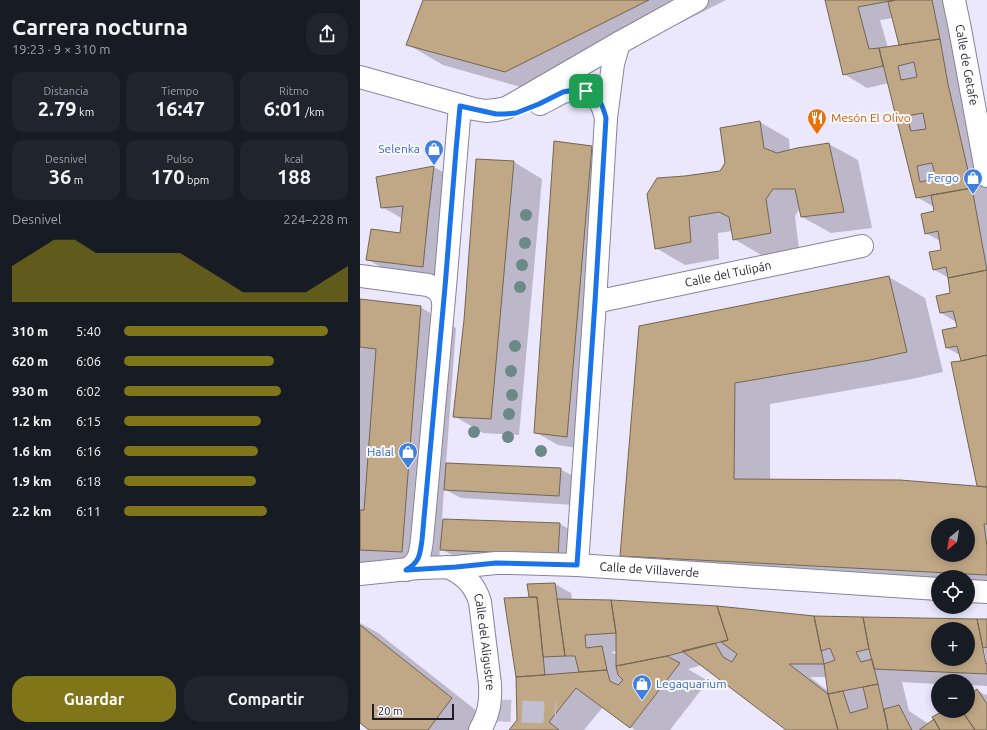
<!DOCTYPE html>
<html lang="es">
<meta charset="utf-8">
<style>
body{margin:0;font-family:Ubuntu,sans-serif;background:#20242c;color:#f1f3f6;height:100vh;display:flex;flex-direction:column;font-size:15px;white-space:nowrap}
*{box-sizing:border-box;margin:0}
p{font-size:13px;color:#9ea1a6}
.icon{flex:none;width:22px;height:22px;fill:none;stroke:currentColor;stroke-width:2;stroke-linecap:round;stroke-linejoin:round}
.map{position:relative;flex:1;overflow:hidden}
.sheet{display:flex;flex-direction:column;background:#171b24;width:360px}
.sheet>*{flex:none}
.needle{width:26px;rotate:210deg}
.tools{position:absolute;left:571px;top:518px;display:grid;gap:8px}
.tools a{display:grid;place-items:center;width:44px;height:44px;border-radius:50%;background:#171b24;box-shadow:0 2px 10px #0003;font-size:20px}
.scale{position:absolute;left:12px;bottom:10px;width:82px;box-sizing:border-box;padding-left:4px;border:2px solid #1f1d27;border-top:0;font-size:11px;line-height:14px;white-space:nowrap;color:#1f1d27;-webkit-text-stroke:3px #f8f7fc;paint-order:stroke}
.pin{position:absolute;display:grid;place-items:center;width:34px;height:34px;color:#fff;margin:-17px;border-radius:8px;box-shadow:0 2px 6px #0006}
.round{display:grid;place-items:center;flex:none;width:42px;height:42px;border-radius:16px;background:#20242c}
.head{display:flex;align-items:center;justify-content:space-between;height:68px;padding:0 12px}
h1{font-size:22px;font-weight:700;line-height:30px}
.stats{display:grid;grid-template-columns:repeat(3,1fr);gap:6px;height:68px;padding:4px 12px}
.stats div{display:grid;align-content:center;border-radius:10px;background:#20242c;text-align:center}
.stats b{font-size:20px;font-weight:700}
.stats small{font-size:11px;font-weight:400}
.stats p{font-size:11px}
.chart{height:112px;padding:8px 12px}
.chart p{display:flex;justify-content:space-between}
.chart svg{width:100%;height:72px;margin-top:4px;fill:#807518;opacity:.7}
.button{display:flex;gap:8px;margin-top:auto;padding:8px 12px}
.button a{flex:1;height:46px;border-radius:16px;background:#807518;color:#fff;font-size:16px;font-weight:700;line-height:46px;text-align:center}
.button a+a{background:#20242c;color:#f1f3f6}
ul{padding:0 12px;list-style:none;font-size:13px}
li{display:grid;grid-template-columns:64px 48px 1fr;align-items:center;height:30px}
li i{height:10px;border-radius:5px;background:#807518}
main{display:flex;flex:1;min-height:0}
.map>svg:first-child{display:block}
.shadow{fill:#0003;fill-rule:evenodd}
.building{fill:#c0a886;stroke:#736550;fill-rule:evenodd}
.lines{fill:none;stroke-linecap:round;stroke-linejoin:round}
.pedestrian-tunnel{stroke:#c2bfd2;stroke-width:22;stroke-dasharray:22 11;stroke-linecap:butt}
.minor-casing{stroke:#88839b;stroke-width:24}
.minor{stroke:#fff;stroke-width:22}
.tree{fill:#6b8987}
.route-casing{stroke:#fff;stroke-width:8}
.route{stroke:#1a73e8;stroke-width:5}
.labels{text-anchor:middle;stroke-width:4;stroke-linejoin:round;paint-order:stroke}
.street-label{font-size:12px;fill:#1f1d27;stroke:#f8f7fc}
.food-label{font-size:12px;fill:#c56008;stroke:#f8f7fc;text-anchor:start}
.shop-label{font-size:12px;fill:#366cbe;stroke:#f8f7fc;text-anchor:end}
</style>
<main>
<section class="sheet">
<div class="head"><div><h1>Carrera nocturna</h1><p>19:23 · 9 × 310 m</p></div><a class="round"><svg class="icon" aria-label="share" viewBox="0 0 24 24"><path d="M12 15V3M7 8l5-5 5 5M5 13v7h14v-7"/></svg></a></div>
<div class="stats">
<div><p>Distancia</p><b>2.79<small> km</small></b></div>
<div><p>Tiempo</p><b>16:47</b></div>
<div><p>Ritmo</p><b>6:01<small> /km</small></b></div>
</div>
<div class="stats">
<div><p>Desnivel</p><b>36<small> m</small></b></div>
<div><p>Pulso</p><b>170<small> bpm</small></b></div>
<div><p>kcal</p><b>188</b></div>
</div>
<div class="chart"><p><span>Desnivel</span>224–228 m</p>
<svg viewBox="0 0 160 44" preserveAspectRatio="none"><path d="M0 44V22L10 14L20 6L30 6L40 14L50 14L60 14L70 14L80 14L90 22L100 30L110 38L120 38L130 38L140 38L150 30L160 22V44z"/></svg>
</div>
<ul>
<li><b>310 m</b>5:40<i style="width:91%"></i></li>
<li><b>620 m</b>6:06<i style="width:67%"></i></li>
<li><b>930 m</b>6:02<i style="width:70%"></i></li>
<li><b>1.2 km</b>6:15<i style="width:61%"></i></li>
<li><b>1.6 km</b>6:16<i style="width:60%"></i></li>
<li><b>1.9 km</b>6:18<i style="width:59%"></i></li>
<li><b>2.2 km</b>6:11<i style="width:64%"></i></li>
</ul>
<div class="button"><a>Guardar</a><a>Compartir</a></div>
</section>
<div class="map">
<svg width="627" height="730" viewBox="0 0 627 730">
<rect width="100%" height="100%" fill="#ebe7fd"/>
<path class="shadow" d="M 64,0 L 366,0 L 182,93 L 83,65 L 47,44 Z
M 466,0 L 592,0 L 627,167 L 627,594 L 608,593 L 608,577 L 578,577 L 578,591 L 297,576 L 261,555 L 280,327 L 529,277 L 565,298 L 583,372 L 547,380 L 410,404 L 410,480 L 619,487 L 592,363 L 602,362 L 600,355 L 587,348 L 584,331 L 598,328 L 596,322 L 581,313 L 591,294 L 589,278 L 573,269 L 582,251 L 580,241 L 566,233 L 575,212 L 574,207 L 557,197 L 529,83 L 507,88 L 484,74 ZM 533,18 L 540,46 L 528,48 L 520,20 ZM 578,525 L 608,525 L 608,555 L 578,555 Z
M 400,122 L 429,139 L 430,151 L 469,144 L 498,160 L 512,228 L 471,233 L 442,217 L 440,208 L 435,216 L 439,249 L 403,256 L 374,239 L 372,231 L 358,233 L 359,259 L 325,265 L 296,248 L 325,177 L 361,172 Z
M 231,147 L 254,161 L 230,450 L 198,445 L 175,432 Z
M 154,162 L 182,179 L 159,435 L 123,433 L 94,416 Z
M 74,167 L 97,180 L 87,280 L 31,273 L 7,259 L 41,234 L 43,219 L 22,207 L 17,178 Z
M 0,300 L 60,307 L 96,328 L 86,464 L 200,469 L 217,478 L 215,505 L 101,498 L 84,489 L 82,520 L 200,524 L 216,533 L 214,564 L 98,559 L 80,548 L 78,573 L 0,569 Z
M 195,584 L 211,593 L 212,600 L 454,617 L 627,620 L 627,666 L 621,631 L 619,631 L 625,669 L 627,668 L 627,686 L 608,685 L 608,681 L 578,681 L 578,684 L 542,682 L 549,711 L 569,724 L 585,711 L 608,711 L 608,697 L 617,690 L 625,695 L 627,694 L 627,730 L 428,730 L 342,665 L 328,669 L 348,681 L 310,730 L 275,730 L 243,707 L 224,730 L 150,730 L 158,720 L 173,598 L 170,596 ZM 578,629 L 608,629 L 608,659 L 578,659 ZM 257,651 L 257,655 L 251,652 ZM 450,677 L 467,677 L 468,691 Z
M 0,623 L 18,633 L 127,719 L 119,730 L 11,730 L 0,722 Z"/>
<path class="building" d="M 63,0 L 289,0 L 145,72 L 46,45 Z
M 465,0 L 535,0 L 498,7 L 509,49 L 519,48 L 523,66 L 483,75 Z
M 535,0 L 572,0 L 580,39 L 539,45 L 528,2 Z
M 580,39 L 588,84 L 612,188 L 556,198 L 519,48 ZM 554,62 L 557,77 L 541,80 L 538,66 ZM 563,113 L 566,129 L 551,131 L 547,116 ZM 572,163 L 576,178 L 560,182 L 557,166 Z
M 400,121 L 404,148 L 417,153 L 437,148 L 469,143 L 484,212 L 441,217 L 435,189 L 413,189 L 406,199 L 411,233 L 373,240 L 369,217 L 359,212 L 329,217 L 331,242 L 295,249 L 287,194 L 297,178 L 325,176 L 360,171 L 365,163 L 360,128 Z
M 194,141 L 232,146 L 207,437 L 174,433 Z
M 116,159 L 154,161 L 131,419 L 93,417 L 104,320 Z
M 74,166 L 68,217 L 63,267 L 6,260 L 11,229 L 40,233 L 43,206 L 21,208 L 16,177 Z
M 612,188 L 627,270 L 588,278 L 586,267 L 573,270 L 569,252 L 581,250 L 578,231 L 565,234 L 561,214 L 574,211 L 571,195 Z
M 627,270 L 627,355 L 601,361 L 597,346 L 586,348 L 582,330 L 597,327 L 593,311 L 580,313 L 576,296 L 590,293 L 588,278 Z
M 529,276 L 547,352 L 510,360 L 375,383 L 374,479 L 540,480 L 627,487 L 627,524 L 624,524 L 627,547 L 627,575 L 260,556 L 279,326 ZM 578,525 L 608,525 L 608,555 L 578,555 Z
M 0,299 L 61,306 L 42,552 L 0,550 L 0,510 L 4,510 L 16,349 L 0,347 Z
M 627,355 L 627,487 L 617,486 L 591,362 L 601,361 Z
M 86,463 L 201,468 L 199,496 L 84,490 Z
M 83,519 L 200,523 L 198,555 L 80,550 Z
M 195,583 L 205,656 L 183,657 L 177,597 L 169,597 L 167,584 Z
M 177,597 L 185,675 L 156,677 L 144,598 Z
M 197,599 L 251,600 L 256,633 L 225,635 L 226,648 L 242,646 L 247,670 L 219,672 L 215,656 L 205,656 Z
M 251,600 L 357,606 L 368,640 L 307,656 L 256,666 L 256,633 Z
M 357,606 L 454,616 L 464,664 L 429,664 L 468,694 L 478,730 L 426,730 L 322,651 L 355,643 L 363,657 L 372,662 L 377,654 L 361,642 L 368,640 Z
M 454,616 L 503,617 L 509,649 L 496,652 L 501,662 L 512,659 L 518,684 L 468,694 L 464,664 L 475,660 L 470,648 L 461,651 Z
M 503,617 L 617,619 L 626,664 L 627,663 L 627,674 L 514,669 L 509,649 ZM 578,629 L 608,629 L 608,659 L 578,659 Z
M 617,619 L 627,619 L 627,647 L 623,648 Z
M 0,625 L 92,698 L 68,730 L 9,730 L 0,723 Z
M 307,656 L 320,663 L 270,728 L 216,688 L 189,722 L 199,730 L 149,730 L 157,720 L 156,677 L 247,670 L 250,681 L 258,685 L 263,680 L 258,675 L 256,666 Z
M 518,684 L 528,730 L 478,730 L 468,694 L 483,691 L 490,713 L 508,708 L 503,687 Z
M 617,689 L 627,704 L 627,730 L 615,730 L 602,711 L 608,711 L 608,695 Z
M 539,705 L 552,730 L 528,730 L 524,709 Z
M 583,711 L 602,711 L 615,730 L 580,730 L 572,717 Z
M 574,719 L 580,730 L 559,730 Z"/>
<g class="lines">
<path class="pedestrian-tunnel" d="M 129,710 L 196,713"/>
<defs>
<g id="minor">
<path id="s1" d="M 594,0 L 600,29 L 627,176"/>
<path d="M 0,77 L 114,109 L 126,111 L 136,110 L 146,108 L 155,103 L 259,43 L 337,0"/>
<path d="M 180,104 C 188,100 195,96 203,92 C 207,91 211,90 215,90 C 235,89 242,101 246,118"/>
<path d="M 0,276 L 68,285 C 77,288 82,293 83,302"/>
<path id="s2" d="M 235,302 L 502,246"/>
<path d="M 217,565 L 235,302 L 246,118 L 253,64 L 259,43"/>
<path id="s3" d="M 87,567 C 103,573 115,585 120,602 L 130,684 C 131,702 129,714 120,730"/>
<path d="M 46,570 C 60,562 60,554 62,540 L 85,287 L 100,106"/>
<path id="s4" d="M 0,574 L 58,568 L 96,567 L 136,563 L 151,563 L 217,565 L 578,589"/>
<path d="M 608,591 L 627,592"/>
</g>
</defs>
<use href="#minor" class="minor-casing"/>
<use href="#minor" class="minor"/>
</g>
<g class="tree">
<circle cx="166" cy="215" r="6"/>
<circle cx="165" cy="243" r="6"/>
<circle cx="162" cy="265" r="6"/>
<circle cx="160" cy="287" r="6"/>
<circle cx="155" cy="346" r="6"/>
<circle cx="151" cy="371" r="6"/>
<circle cx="152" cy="395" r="6"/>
<circle cx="149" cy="414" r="6"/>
<circle cx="114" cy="432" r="6"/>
<circle cx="148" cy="437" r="6"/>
<circle cx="181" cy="451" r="6"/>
</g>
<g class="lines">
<defs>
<path id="route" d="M 220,90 C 237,92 242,102 246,118 L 235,302 L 217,565 L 136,563 L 96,567 L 46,570 C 60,562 60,554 62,540 L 85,287 L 96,150 L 100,106 L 136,114 L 145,114 L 156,113 L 179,104 L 203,92 L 208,91 Z"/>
</defs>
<use href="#route" class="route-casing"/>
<use href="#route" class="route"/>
</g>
<defs>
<symbol id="restaurant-pin" viewBox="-11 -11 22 30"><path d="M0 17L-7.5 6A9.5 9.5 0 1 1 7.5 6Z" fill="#e8710a" stroke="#f8f7fc"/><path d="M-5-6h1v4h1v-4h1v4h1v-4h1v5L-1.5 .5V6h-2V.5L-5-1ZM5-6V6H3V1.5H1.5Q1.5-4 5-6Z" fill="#fff"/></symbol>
<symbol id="shop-pin" viewBox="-11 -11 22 30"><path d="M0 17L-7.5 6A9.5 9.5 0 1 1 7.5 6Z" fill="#3f7fe0" stroke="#f8f7fc"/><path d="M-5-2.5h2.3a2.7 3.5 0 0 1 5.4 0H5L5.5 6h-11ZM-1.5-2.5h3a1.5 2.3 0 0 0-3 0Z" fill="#fff"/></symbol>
</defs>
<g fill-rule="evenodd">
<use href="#restaurant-pin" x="446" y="107" width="22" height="30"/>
<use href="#shop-pin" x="63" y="138" width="22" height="30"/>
<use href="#shop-pin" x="602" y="167" width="22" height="30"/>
<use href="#shop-pin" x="37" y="441" width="22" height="30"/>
<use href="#shop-pin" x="271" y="673" width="22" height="30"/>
</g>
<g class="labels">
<g class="street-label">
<text dy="4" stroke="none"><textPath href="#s1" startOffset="66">Calle de Getafe</textPath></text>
<text dy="4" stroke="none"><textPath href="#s2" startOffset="136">Calle del Tulipán</textPath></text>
<text dy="4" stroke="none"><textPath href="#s4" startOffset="290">Calle de Villaverde</textPath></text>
<text dy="4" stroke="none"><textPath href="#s3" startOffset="90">Calle del Aligustre</textPath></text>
</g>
<g class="food-label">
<text x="471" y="122">Mesón El Olivo</text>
</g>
<g class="shop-label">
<text x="60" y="153">Selenka</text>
<text x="599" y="182">Fergo</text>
<text x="34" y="456">Halal</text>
<text x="296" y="688" text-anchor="start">Legaquarium</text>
</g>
</g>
</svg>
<div class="tools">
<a><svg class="needle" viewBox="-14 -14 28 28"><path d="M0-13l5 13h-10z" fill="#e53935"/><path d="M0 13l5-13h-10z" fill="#9ea1a6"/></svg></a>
<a><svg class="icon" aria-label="locate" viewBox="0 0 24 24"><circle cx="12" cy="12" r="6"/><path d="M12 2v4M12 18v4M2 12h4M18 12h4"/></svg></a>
<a>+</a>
<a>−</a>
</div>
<div class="scale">20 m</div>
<div class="pin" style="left:226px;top:91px;background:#1e9e55"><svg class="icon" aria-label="arrive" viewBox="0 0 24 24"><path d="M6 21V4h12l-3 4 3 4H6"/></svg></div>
</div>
</main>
